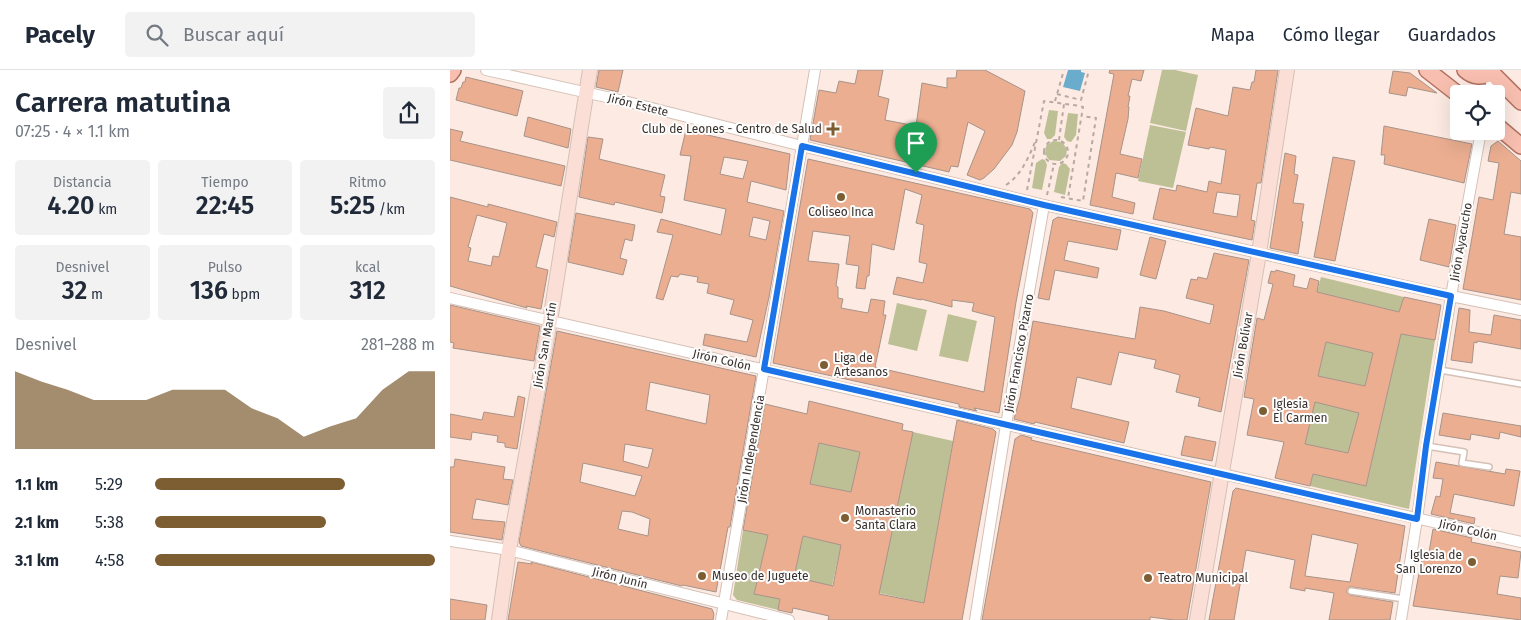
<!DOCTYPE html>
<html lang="es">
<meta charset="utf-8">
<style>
body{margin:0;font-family:"Fira Sans",sans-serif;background:#f2f2f3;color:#1f2937;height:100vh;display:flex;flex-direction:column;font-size:19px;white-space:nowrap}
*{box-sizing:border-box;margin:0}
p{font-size:16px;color:#747a83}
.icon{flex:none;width:28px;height:28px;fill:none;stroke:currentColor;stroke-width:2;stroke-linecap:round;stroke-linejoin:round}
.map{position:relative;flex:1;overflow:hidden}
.details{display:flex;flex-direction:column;background:#fff;width:450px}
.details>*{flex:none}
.tools{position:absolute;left:1000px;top:15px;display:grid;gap:10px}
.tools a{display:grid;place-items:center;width:55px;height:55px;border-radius:5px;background:#fff;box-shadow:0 5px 20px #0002;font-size:25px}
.pin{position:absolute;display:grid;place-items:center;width:42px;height:42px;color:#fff;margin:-51px -21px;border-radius:50% 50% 50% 0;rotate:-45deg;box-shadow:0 0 5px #0007}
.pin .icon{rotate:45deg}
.round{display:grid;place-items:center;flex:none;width:52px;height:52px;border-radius:5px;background:#f2f2f3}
.summary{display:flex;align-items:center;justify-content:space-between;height:85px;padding:0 15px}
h1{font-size:28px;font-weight:600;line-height:38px}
.figures{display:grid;grid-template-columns:repeat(3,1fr);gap:8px;height:85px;padding:5px 15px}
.figures div{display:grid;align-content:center;border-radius:5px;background:#f2f2f3;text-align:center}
.figures b{font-size:25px;font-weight:600}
.figures small{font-size:14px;font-weight:400}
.figures p{font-size:14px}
.chart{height:140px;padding:10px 15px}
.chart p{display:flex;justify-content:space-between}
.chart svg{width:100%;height:90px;margin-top:5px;fill:#7d5d32;opacity:.7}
ul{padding:0 15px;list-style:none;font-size:16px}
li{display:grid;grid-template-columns:80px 60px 1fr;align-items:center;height:38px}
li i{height:12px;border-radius:6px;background:#7d5d32}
header{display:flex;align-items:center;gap:30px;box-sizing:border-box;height:70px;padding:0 25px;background:#fff;border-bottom:1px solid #e0e1e3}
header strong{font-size:24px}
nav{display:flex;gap:28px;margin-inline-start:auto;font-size:18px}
.search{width:350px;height:45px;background:#f2f2f3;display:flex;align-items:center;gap:12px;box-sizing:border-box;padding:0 18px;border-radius:5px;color:#747a83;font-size:19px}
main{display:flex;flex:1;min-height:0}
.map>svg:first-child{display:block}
.green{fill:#bdc094}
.water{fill:#69accc}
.building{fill:#ebae91;stroke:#a79389;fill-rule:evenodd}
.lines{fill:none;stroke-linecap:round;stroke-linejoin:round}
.lane-casing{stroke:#d5c0b6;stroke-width:8}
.street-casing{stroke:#d5c0b6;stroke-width:12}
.secondary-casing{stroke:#d5c0b6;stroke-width:16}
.primary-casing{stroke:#b27260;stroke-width:18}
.path{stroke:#b8a9a3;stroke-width:2;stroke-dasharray:4 4;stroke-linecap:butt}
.lane{stroke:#fff;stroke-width:5}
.street{stroke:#fff;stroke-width:10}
.secondary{stroke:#fbdfd7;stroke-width:14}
.primary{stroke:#f8bfb0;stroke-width:15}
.route-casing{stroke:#fff;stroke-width:10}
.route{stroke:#1a73e8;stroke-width:6}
.poi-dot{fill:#7d5d32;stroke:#fcfdfc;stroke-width:2}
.labels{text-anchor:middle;stroke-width:4;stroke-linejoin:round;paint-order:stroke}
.street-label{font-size:12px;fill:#39312d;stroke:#fcfdfc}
.poi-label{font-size:12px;fill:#39312d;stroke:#fcfdfc;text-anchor:start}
</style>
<header>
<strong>Pacely</strong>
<div class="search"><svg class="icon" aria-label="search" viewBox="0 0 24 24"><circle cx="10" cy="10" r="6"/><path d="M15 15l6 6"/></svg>Buscar aquí</div>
<nav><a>Mapa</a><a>Cómo llegar</a><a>Guardados</a></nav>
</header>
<main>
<section class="details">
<div class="summary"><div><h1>Carrera matutina</h1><p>07:25 · 4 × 1.1 km</p></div><a class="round"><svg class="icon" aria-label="share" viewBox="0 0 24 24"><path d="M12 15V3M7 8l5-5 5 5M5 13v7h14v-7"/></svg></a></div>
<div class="figures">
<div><p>Distancia</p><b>4.20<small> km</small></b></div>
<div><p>Tiempo</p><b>22:45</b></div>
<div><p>Ritmo</p><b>5:25<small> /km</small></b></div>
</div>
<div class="figures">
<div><p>Desnivel</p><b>32<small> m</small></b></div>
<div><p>Pulso</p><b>136<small> bpm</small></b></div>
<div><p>kcal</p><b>312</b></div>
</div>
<div class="chart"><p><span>Desnivel</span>281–288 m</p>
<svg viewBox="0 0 160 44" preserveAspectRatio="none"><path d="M0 44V6L10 11L20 15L30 20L40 20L50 20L60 15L70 15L80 15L90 24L100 29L110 38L120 33L130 29L140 15L150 6L160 6V44z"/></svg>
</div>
<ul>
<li><b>1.1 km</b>5:29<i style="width:68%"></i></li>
<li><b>2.1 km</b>5:38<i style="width:61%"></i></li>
<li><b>3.1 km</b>4:58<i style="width:100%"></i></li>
</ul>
</section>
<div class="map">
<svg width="1071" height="550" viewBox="0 0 1071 550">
<rect width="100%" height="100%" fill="#fdebe3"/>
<path class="green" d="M 712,0 L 725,0 L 748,5 L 736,61 L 700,53 Z
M 599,40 L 608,41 L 605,65 L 601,69 L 597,69 L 594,63 Z
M 618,43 L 628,44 L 626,65 L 621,72 L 617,71 L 614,67 Z
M 700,55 L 736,62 L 723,118 L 688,111 Z
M 603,71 L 612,72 L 617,79 L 616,86 L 610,91 L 599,90 L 595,84 L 596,76 Z
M 592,89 L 595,90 L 597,95 L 592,120 L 582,118 L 586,93 Z
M 612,93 L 616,94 L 620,99 L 615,125 L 604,122 L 609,97 Z
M 871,207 L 954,227 L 949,242 L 867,222 Z
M 447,233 L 477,240 L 467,281 L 438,274 Z
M 498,244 L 527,251 L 518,292 L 489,286 Z
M 951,264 L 985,270 L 959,439 L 860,416 L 863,404 L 916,416 Z
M 876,272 L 923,283 L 915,316 L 868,306 Z
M 865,332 L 909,343 L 898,383 L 855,374 Z
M 463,362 L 503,371 L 474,533 L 429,523 Z
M 369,373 L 410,382 L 401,422 L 360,414 Z
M 293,460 L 318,465 L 304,523 L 330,529 L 328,540 L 287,530 L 283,525 Z
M 353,466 L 391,475 L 382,516 L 344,507 Z"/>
<path class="water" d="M 618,0 L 631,0 L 631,2 L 635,3 L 630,21 L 613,17 Z"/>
<path class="building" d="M 149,0 L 173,0 L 168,22 L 146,17 Z
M 408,0 L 433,0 L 428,26 L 439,29 L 435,50 L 466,56 L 472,13 L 497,18 L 497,8 L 506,8 L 507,0 L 535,0 L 575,21 L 567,62 L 562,75 L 544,99 L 534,108 L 530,110 L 517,105 L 535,61 L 518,52 L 508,97 L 501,96 L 499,102 L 360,70 L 369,20 L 386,23 L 389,11 L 405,14 Z
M 660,0 L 694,0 L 691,11 L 682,9 L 678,26 L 680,26 L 678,37 L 679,37 L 678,49 L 670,84 L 692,89 L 688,108 L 666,103 L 662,127 L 685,133 L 683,144 L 640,135 L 664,4 L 659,3 Z
M 806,0 L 828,0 L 811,113 L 807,113 L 801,150 L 805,151 L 802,170 L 703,149 L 710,118 L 726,121 L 727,115 L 757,122 L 759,111 L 771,114 L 776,80 L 760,77 L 759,79 L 738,75 L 746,38 L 778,46 L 783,17 L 800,20 L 802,12 L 804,12 ZM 767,122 L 790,125 L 787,147 L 763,143 Z
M 943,1 L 960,3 L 987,23 L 958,17 L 956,26 L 939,23 Z
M 16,7 L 73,21 L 67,46 L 6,30 L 9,18 L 11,18 L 13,12 L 15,12 Z
M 78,47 L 121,59 L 118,78 L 74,66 Z
M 934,56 L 1022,74 L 1014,113 L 934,94 L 935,85 L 931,85 Z
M 0,59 L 13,62 L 10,71 L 115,96 L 111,116 L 0,90 Z
M 236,60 L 340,84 L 336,120 L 301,111 L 297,132 L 334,141 L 319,227 L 306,287 L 253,275 L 255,264 L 297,272 L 303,250 L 280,244 L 284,230 L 257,223 L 259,214 L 247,212 L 248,207 L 230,204 L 228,207 L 221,206 L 213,230 L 206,228 L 223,165 L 207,162 L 211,149 L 271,165 L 276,139 L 234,130 L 241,86 L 230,85 ZM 274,87 L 298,91 L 293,109 L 270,104 ZM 303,147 L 320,151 L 316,170 L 299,166 Z
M 138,67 L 153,69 L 149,89 L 215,105 L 210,126 L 215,127 L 212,143 L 165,132 L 164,135 L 129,127 Z
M 1048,71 L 1071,91 L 1071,124 L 1061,122 L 1054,164 L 1071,167 L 1071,230 L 1013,219 L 1029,127 L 1043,130 L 1049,93 L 1038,91 L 1041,76 Z
M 835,83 L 846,86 L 844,104 L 848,105 L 843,133 L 854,134 L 851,151 L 853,152 L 848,184 L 820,178 Z
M 883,87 L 905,91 L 885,191 L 864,187 Z
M 358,89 L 580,139 L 583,143 L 566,232 L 549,343 L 524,338 L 527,341 L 509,337 L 509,334 L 323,293 ZM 455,119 L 472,125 L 466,153 L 474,155 L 469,192 L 477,194 L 473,213 L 447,207 L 443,224 L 471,230 L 471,229 L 502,237 L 502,230 L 524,233 L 522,241 L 545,247 L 534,322 L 425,297 L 436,245 L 433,245 L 435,231 L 421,229 L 418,243 L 391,238 L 393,229 L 388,228 L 388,217 L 386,216 L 389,194 L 358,191 L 363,161 L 400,166 L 396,194 L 409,196 L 406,218 L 415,219 L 417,206 L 419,206 L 422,174 L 444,180 Z
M 0,127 L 38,137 L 38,134 L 107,152 L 104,167 L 94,164 L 86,197 L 98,200 L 91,239 L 76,236 L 77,238 L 0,216 ZM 27,145 L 57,153 L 49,187 L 43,186 L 41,196 L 18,191 L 21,178 L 18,177 Z
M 126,143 L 185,155 L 182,171 L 175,169 L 170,188 L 177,190 L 173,205 L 118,192 Z
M 608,147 L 671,160 L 667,180 L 618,171 L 614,190 L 649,198 L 647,208 L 605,200 L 599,230 L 588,228 L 603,150 Z
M 979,149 L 1006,155 L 999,197 L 970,190 Z
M 700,167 L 716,171 L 706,209 L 690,205 Z
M 764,183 L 799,190 L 771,342 L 748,336 L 750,328 L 726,322 L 730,305 L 704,298 L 706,290 L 669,282 L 661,315 L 627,307 L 621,338 L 679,352 L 674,373 L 585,352 L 584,354 L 564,349 L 570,327 L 583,251 L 685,269 L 690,237 L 714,241 L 760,254 L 764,235 L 736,228 L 741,209 L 747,210 L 748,207 L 757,209 Z
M 826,200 L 845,205 L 843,216 L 857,219 L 860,208 L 869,211 L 867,222 L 949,242 L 954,227 L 991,235 L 985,270 L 951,264 L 916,416 L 863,404 L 860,416 L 825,408 L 834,372 L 797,365 L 804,329 L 794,327 L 807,248 L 814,250 L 823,214 L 818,213 L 821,201 L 825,202 ZM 876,272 L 923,283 L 915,316 L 868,306 ZM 865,332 L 909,343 L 898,383 L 855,374 Z
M 0,235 L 90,256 L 84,291 L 3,278 L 4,273 L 0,272 Z
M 1009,238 L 1020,240 L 1019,262 L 1041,265 L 1044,245 L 1071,250 L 1071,279 L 1027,271 L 1027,273 L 1024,272 L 1022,293 L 1001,290 Z
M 107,261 L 306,306 L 280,457 L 278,457 L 266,522 L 233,515 L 232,516 L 71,476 L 69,472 ZM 200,312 L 260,325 L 256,354 L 196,340 ZM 175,374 L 203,379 L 198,398 L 173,391 ZM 133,393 L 192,406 L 185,426 L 130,412 ZM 172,441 L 182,442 L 200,449 L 198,466 L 168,459 Z
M 68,326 L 75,328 L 67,379 L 55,377 L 55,373 L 47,372 L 48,366 L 22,362 L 21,370 L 0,367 L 0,344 L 32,350 L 34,342 L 64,347 Z
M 359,331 L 453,354 L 452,360 L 463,362 L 429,524 L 474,533 L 507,350 L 543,359 L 546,362 L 512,550 L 378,550 L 379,546 L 343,538 L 342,543 L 328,540 L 330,529 L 304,524 L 318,465 L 293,460 L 315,334 L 357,344 ZM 369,373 L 410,382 L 401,422 L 360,414 ZM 353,466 L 391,475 L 383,516 L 344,507 Z
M 993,343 L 1071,356 L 1071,367 L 1050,362 L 1049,369 L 1021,364 L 1020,370 L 989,365 Z
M 571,365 L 582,368 L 581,370 L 761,412 L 737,550 L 724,550 L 700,547 L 700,550 L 532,550 L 565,369 Z
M 735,366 L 766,372 L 762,391 L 731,385 Z
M 5,389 L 55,397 L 53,409 L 63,410 L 58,435 L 26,429 L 22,449 L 55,452 L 52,470 L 0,462 L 0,397 L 4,397 Z
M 986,392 L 1055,404 L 1056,399 L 1070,401 L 1064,436 L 1004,424 L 1000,443 L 1025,448 L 1024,454 L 981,444 L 986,426 L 990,427 L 993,409 L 983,408 Z
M 786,418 L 955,456 L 945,523 L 902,517 L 899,517 L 897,520 L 897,523 L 900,525 L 943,532 L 940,550 L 879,550 L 884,523 L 855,518 L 855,521 L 840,518 L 845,490 L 796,480 L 784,550 L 759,550 L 783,421 ZM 862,464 L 908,474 L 900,512 L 855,506 Z
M 983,459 L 1022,468 L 1021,472 L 1071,482 L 1068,508 L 1050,506 L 1047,524 L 1071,528 L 1071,550 L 963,536 L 972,487 L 978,488 Z
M 68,492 L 82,494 L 81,492 L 262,539 L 264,544 L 263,550 L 58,550 Z
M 0,529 L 37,535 L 35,550 L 0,550 Z"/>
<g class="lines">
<defs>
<path id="lane" d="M 990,300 L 1071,314
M 977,376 L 1014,382 L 1012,393 L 1039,397
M 901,521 L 954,529"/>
<path id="street" d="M 36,0 L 174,31 L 352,76 L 594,135 L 1001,226 L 1071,240
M 1039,24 L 1044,0
M 0,228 L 1071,472
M 0,471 L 59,480 L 339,550
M 271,550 L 365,0
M 525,550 L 556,355 L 594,135
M 951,550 L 967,449 L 977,376 L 1001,226 L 1031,61"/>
<path id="secondary" d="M 49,550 L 59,480 L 100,251 L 140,0
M 747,550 L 809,183 L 837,0"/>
<path id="primary" d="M 977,0 L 1009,25
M 1015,0 C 1024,8 1032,7 1043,3
M 1039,0 L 1071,32
M 0,4 L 3,0
M 1046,55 L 1071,76"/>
</defs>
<use href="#lane" class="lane-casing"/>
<use href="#street" class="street-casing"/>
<use href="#secondary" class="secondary-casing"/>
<use href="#primary" class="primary-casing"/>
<path class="path" d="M 607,24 L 631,30 L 639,0
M 605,31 L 614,0
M594 82a12 12 0 1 1 24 0a12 12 0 1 1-24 0Z
M 609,70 L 614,34
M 556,115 C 571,105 578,89 585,72
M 577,120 L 594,31 L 630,36 L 633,37 L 618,128
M 597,125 L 604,94
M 611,127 L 633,131 L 646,48 L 632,46"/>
<use href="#lane" class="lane"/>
<use href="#street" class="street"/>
<use href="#secondary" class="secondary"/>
<use href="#primary" class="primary"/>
</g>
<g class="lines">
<defs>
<path id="route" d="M 352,76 L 594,135 L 1001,226 L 976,376 L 967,449 L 314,299 Z"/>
</defs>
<use href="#route" class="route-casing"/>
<use href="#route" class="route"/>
</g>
<g class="poi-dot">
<path d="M380.5 51.5h5v5h5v5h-5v5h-5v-5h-5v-5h5z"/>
<circle cx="391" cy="127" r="5"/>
<circle cx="374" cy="295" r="5"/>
<circle cx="813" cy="341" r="5"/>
<circle cx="395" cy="448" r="5"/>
<circle cx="1022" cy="492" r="5"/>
<circle cx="252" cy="506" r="5"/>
<circle cx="698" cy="508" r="5"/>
</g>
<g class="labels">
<g class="street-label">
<text transform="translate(188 35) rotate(14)" y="4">Jirón Estete</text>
<text transform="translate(1011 172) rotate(-80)" y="4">Jirón Ayacucho</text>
<text transform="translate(95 275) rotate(-80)" y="4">Jirón San Martín</text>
<text transform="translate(793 275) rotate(-80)" y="4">Jirón Bolívar</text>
<text transform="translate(569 283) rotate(-80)" y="4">Jirón Francisco Pizarro</text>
<text transform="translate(272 290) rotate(13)" y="4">Jirón Colón</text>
<text transform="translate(301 379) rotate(-80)" y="4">Jirón Independencia</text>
<text transform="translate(1018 460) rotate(13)" y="4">Jirón Colón</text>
<text transform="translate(170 508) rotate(14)" y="4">Jirón Junín</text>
</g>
<g class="poi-label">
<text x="372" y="63" text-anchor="end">Club de Leones - Centro de Salud</text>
<text x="391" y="146" text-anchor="middle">Coliseo Inca</text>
<text x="384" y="292">Liga de<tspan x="384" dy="14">Artesanos</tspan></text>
<text x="823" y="338">Iglesia<tspan x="823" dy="14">El Carmen</tspan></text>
<text x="405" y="445">Monasterio<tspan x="405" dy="14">Santa Clara</tspan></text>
<text x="1012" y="489" text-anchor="end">Iglesia de<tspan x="1012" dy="14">San Lorenzo</tspan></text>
<text x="262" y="510">Museo de Juguete</text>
<text x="708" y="512">Teatro Municipal</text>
</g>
</g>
</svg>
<div class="tools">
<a><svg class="icon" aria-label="locate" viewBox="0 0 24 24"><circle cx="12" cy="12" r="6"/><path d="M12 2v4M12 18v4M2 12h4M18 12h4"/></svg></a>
</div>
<div class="pin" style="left:466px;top:103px;background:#1e9e55"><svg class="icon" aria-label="arrive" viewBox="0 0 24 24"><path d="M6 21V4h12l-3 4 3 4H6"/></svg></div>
</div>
</main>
